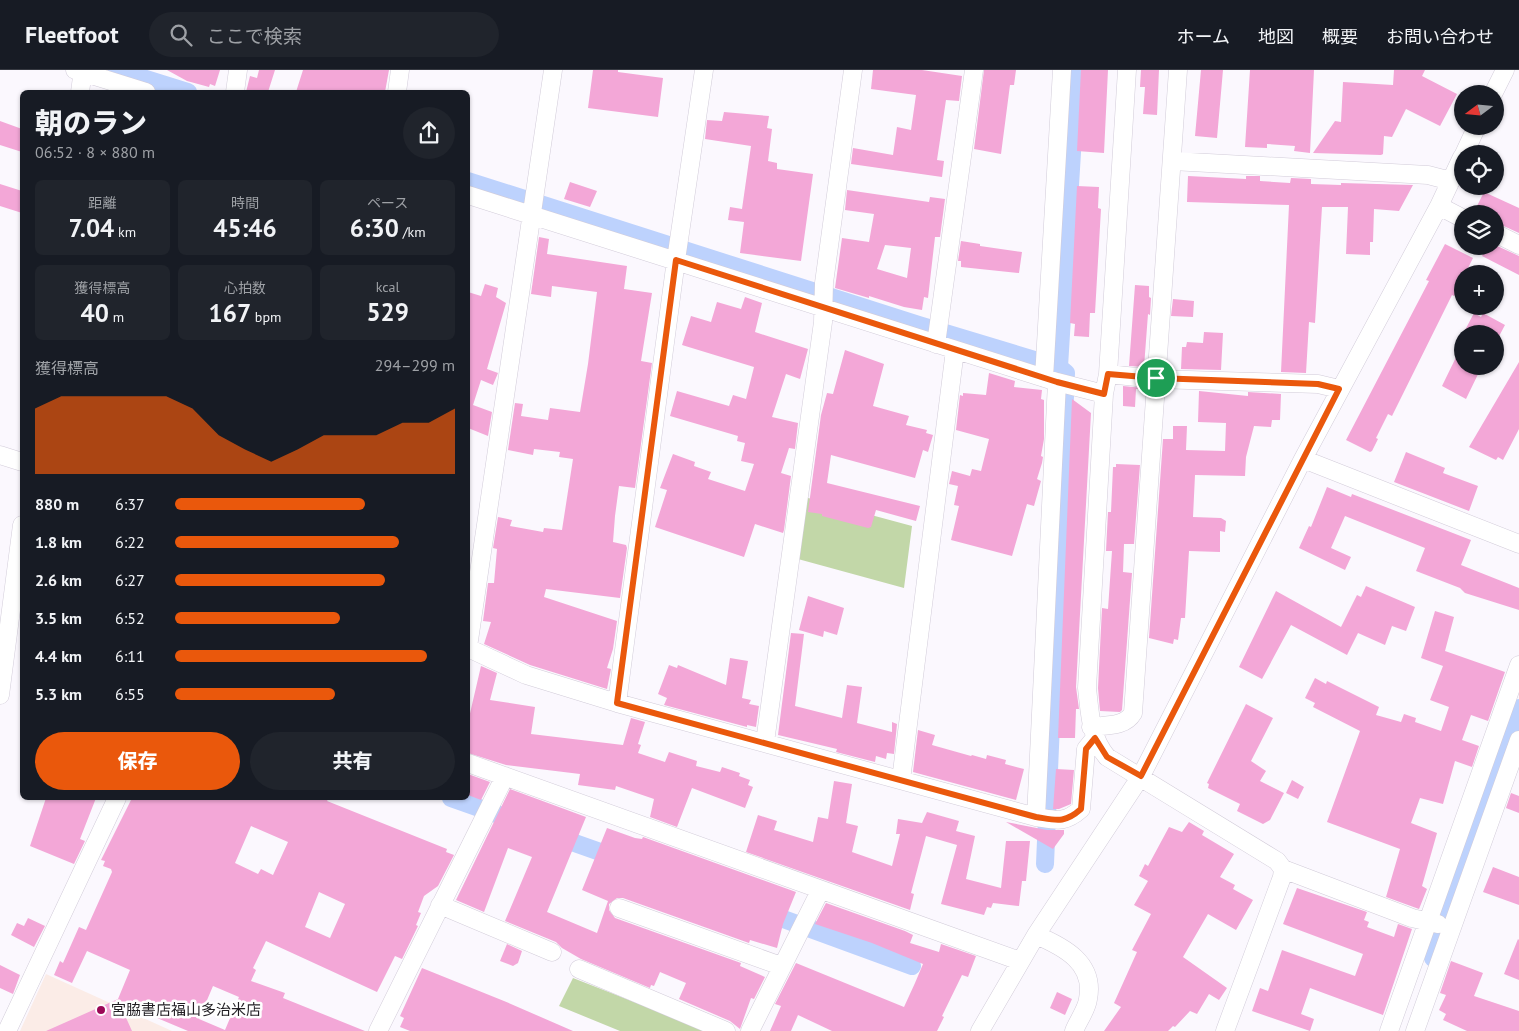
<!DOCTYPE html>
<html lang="ja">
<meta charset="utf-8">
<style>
body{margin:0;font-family:"PT Sans","Noto Sans JP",sans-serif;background:#20242c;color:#f1f3f6;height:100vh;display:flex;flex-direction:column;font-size:19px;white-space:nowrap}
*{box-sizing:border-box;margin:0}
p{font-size:16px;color:#9ea1a6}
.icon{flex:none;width:28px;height:28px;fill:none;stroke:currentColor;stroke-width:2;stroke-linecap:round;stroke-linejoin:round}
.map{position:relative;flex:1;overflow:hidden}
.drawer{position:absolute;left:20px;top:20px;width:450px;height:710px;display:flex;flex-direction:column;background:#171b24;border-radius:8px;box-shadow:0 1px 4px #0004}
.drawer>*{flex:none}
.needle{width:32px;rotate:254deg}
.buttons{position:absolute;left:1454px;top:15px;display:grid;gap:10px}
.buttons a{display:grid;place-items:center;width:50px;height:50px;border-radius:50%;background:#171b24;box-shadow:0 1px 4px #0004;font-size:25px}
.pin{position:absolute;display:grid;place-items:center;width:42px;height:42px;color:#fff;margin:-21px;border:2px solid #fff;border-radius:50%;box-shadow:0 1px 5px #0007}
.round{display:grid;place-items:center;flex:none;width:52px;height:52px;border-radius:26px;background:#20242c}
.head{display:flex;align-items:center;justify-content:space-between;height:85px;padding:0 15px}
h1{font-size:28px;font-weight:800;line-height:38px}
.metrics{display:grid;grid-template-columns:repeat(3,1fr);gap:8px;height:85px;padding:5px 15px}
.metrics div{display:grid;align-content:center;border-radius:8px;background:#20242c;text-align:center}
.metrics b{font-size:25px;font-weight:800}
.metrics small{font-size:14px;font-weight:400}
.metrics p{font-size:14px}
.chart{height:140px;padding:10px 15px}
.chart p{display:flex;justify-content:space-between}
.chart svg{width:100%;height:90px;margin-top:5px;fill:#ea580c;opacity:.7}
.primary-button{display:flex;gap:10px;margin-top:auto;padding:10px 15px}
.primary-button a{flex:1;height:58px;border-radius:30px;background:#ea580c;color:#fff;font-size:20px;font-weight:800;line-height:58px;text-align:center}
.primary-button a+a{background:#20242c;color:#f1f3f6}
ul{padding:0 15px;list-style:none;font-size:16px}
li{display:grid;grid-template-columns:80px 60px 1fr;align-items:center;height:38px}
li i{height:12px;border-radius:6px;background:#ea580c}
header{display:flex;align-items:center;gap:30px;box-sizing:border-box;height:70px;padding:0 25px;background:#171b24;border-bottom:1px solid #363941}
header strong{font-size:24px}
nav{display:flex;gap:28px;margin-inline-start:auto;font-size:18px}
.search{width:350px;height:45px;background:#20242c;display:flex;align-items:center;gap:12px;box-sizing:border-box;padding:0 18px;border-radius:28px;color:#9ea1a6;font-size:19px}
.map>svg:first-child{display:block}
.commercial{fill:#fbece7}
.green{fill:#c2d7a8}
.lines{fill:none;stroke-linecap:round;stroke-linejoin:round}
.canal{stroke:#bdd2fd;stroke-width:18}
.building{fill:#f3a7d7;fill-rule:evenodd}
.minor-casing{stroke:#d2ccd9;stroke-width:19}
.minor{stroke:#fff;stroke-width:18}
.route-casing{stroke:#fff;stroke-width:10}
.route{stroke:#ea580c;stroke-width:6}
.poi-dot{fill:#9b0857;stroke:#fff;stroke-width:2}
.labels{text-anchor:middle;stroke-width:5;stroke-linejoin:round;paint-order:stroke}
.poi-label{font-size:15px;fill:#211e23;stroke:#fff;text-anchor:start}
</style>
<header>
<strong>Fleetfoot</strong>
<div class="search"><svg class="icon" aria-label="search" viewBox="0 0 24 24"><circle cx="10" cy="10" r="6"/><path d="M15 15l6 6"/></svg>ここで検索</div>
<nav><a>ホーム</a><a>地図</a><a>概要</a><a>お問い合わせ</a></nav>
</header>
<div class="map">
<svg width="1519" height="961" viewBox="0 0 1519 961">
<rect width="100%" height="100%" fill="#fbf8fe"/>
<path class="commercial" d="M 46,904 L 172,961 L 20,961 Z"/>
<path class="green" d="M 797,425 L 912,456 L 904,518 L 787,486 Z
M 573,908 L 708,961 L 620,961 L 559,936 Z"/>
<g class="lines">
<path class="canal" d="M 117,0 L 188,22
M 468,111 L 919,255 L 1058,297
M 451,728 L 502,746
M 552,765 L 620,789
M 1045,794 L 1066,303 L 1059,297 L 1077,0
M 764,842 L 912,896
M 1433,888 L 1457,810 L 1519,638"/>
</g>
<path class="building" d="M 167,0 L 220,0 L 215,16 L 210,14 L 209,17 L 187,11 Z
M 259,0 L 275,0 L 268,22 L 246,22 L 250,6 L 257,8 Z
M 303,0 L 389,0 L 385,22 L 296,22 Z
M 593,0 L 618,0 L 618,2 L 663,8 L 658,47 L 588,38 Z
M 873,0 L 922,0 L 962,6 L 959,31 L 946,30 L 937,90 L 944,91 L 942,107 L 851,94 L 853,78 L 893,85 L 897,57 L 911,60 L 916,25 L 871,19 Z
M 984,0 L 1016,0 L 1014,15 L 1010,15 L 1001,84 L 974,79 Z
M 1081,0 L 1108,0 L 1104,83 L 1077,81 Z
M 1141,0 L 1159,0 L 1157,45 L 1143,44 L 1145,17 L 1140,17 Z
M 1201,0 L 1223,0 L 1217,68 L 1195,66 Z
M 1250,0 L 1314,0 L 1310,83 L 1294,81 L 1295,76 L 1267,74 L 1267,78 L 1245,77 Z
M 1394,0 L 1425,0 L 1422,6 L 1457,24 L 1440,56 L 1406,39 L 1392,67 L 1384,66 L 1383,84 L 1381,85 L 1313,83 L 1335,51 L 1341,52 L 1343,12 L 1393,15 Z
M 724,42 L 769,46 L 767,58 L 772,59 L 768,91 L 777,93 L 777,99 L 813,104 L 801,191 L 740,183 L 744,152 L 728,150 L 730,137 L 742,139 L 751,76 L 705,69 L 707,50 L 722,51 Z
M 0,51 L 22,59 L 22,82 L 0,75 Z
M 1188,106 L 1246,109 L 1246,106 L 1260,106 L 1260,111 L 1290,113 L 1291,108 L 1311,109 L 1311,114 L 1341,115 L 1341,113 L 1413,115 L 1399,141 L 1374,139 L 1373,172 L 1370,172 L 1370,185 L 1346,184 L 1348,137 L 1322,137 L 1315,253 L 1309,252 L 1306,303 L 1281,302 L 1289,135 L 1187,132 Z
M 570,112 L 597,121 L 590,137 L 564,129 Z
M 0,114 L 22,121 L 22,143 L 0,136 Z
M 1077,116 L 1099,117 L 1098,138 L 1101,139 L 1095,243 L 1090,243 L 1089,267 L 1074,266 L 1075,254 L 1070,253 Z
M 847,120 L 929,132 L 930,127 L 945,129 L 940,167 L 935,167 L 928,228 L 924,227 L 922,240 L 904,237 L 869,226 L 869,228 L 835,218 L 842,168 L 869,172 L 874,144 L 845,140 ZM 885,175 L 911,178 L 907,208 L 877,199 Z
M 1484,122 L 1519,138 L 1519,163 L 1495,152 L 1495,144 L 1473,144 Z
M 539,167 L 549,169 L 547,184 L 627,196 L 624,219 L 652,223 L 641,291 L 652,293 L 635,418 L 619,416 L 615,446 L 613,472 L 626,475 L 627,478 L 620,528 L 546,519 L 544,527 L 617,551 L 613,579 L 607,598 L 611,599 L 607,619 L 530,595 L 484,574 L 491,552 L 483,551 L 488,513 L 494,513 L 497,479 L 493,478 L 498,447 L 512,450 L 510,456 L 543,462 L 544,458 L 562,460 L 573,389 L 559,387 L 560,382 L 534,379 L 533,385 L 508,380 L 515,333 L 523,334 L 521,346 L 548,350 L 550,338 L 580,342 L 588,294 L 597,222 L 552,216 L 551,227 L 531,224 Z
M 961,171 L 980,174 L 980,176 L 1022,182 L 1019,203 L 961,197 L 961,191 L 958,191 Z
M 1445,174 L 1473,188 L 1465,204 L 1462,204 L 1462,210 L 1454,226 L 1452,225 L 1392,346 L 1388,344 L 1376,368 L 1378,369 L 1372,381 L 1370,382 L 1346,370 L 1429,211 L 1426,210 Z
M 1495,175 L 1519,186 L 1519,205 L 1482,186 L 1487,176 Z
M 485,214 L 498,218 L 496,227 L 506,233 L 487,299 L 498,303 L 493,315 L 481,310 L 473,335 L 492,342 L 488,366 L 468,358 L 468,222 L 481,226 Z
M 1135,215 L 1149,216 L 1149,227 L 1151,228 L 1150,245 L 1148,244 L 1144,297 L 1129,296 Z
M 745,227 L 762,233 L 755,262 L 808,279 L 800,309 L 786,304 L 772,347 L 798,353 L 795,379 L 789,378 L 781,403 L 791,406 L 784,460 L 783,463 L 755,454 L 744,487 L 655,457 L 667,420 L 660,418 L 673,384 L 695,392 L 694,396 L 711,402 L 708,409 L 745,421 L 754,394 L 741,391 L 745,373 L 737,371 L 738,366 L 670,346 L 677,321 L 729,336 L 733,325 L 746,329 L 754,297 L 682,275 L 691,246 L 711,252 L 717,232 L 741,239 Z
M 1173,229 L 1194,231 L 1193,247 L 1171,246 Z
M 1474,243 L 1481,247 L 1483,243 L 1505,255 L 1497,270 L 1495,264 L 1463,264 Z
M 1204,262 L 1223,263 L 1221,300 L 1181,299 L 1182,277 L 1186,277 L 1187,272 L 1203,273 Z
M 1462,275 L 1462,296 L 1482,296 L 1466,329 L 1442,316 Z
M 845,280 L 884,294 L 873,336 L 909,346 L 906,355 L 927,360 L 926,363 L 933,365 L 928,382 L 923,380 L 915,408 L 831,385 L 827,413 L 920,436 L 916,451 L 876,440 L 871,457 L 868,458 L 822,446 L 822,444 L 808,442 L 821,345 L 827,323 L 833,324 Z
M 1519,292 L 1519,359 L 1503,390 L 1498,387 L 1496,390 L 1469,377 Z
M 989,303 L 1015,311 L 1014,317 L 1042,320 L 1041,329 L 1044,330 L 1044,369 L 1041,386 L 1043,387 L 1042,393 L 1037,409 L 1041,411 L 1034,436 L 1027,434 L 1012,486 L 951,470 L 959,436 L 954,435 L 958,416 L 949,414 L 952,401 L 970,406 L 972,399 L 981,401 L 989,369 L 956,360 L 960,325 L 963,326 L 963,323 L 986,325 Z
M 1123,316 L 1143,318 L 1136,319 L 1135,337 L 1123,336 Z
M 1199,321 L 1248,326 L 1248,322 L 1281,324 L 1280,350 L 1272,350 L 1271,357 L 1254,356 L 1246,387 L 1245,406 L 1195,405 L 1193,447 L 1221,448 L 1226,451 L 1225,462 L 1220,461 L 1220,482 L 1189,481 L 1185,548 L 1181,548 L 1178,570 L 1174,569 L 1173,574 L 1149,568 L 1163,369 L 1173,369 L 1173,356 L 1187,356 L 1186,380 L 1225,381 L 1226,353 L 1198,352 Z
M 1072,329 L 1091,343 L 1076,617 L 1079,639 L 1076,639 L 1075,668 L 1058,668 Z
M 1406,382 L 1445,398 L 1443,403 L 1478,416 L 1469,441 L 1394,412 Z
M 1116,394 L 1140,395 L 1134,474 L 1124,474 L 1123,502 L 1132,503 L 1122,640 L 1120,642 L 1100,641 L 1098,618 L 1102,538 L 1108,539 L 1112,481 L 1106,481 L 1108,442 L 1111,442 L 1113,397 L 1116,397 Z
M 1327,417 L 1351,427 L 1352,424 L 1471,470 L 1461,495 L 1519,518 L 1519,540 L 1465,523 L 1460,518 L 1416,501 L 1425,478 L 1345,446 L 1331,478 L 1351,487 L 1345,500 L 1299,478 L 1309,456 L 1311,457 Z
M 1366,516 L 1415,537 L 1406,561 L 1392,556 L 1385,575 L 1358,563 L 1347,585 L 1291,555 L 1262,609 L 1239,597 L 1276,521 L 1341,557 L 1357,525 L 1361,527 Z
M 808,526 L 844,538 L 837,565 L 824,561 L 823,567 L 799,560 Z
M 1435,541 L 1454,547 L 1445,581 L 1505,602 L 1488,651 L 1471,645 L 1462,670 L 1479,676 L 1472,697 L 1455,691 L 1443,734 L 1420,728 L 1411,753 L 1437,763 L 1422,816 L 1427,819 L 1419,839 L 1386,827 L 1400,779 L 1327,752 L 1360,661 L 1313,637 L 1315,633 L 1305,628 L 1315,608 L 1326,614 L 1327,611 L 1379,637 L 1376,645 L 1401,652 L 1404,644 L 1416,648 L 1415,652 L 1441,661 L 1449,637 L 1430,630 L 1443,596 L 1421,588 Z
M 791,563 L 804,564 L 795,636 L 842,648 L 847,615 L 862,617 L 857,653 L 892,662 L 892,652 L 897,654 L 894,684 L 887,683 L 886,689 L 876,686 L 875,692 L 836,682 L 837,679 L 778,665 Z
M 730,588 L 748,591 L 742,628 L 751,630 L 749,634 L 759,636 L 756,657 L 747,655 L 747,657 L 664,635 L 667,628 L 658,624 L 669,595 L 677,598 L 678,595 L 726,615 Z
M 481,596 L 497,603 L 490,630 L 535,637 L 531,664 L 623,675 L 631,648 L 645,652 L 638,674 L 641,675 L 638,683 L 665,692 L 669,682 L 697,691 L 696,696 L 720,702 L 722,697 L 740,703 L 739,706 L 750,710 L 748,715 L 753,717 L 745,738 L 692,718 L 677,757 L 650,747 L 654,729 L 616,716 L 615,720 L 578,715 L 580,704 L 506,695 L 468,683 L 468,652 Z
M 1246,634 L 1273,648 L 1251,691 L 1266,701 L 1260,711 L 1284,723 L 1270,750 L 1263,754 L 1237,741 L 1240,734 L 1208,718 L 1209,714 L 1207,713 Z
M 918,660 L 935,665 L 932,675 L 971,686 L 972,685 L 986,689 L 987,685 L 1006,690 L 1005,694 L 1024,699 L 1016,730 L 913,702 Z
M 1056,699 L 1074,700 L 1071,734 L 1059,739 L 1053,739 Z
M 468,704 L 490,712 L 481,730 L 468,725 Z
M 1292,710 L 1304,717 L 1298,729 L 1286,723 Z
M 834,711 L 852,714 L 846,753 L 858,756 L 852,782 L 892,796 L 900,764 L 896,764 L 898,749 L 922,753 L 927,742 L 959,751 L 956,761 L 975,766 L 966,809 L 1001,818 L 1006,771 L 1030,771 L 1026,811 L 1022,811 L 1019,836 L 993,833 L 991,838 L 987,837 L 984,845 L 941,834 L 957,775 L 926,766 L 911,823 L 914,824 L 910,840 L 746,782 L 758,745 L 777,751 L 774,760 L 813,772 L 818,747 L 828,749 Z
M 510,719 L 586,747 L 547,842 L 597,863 L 608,831 L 582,820 L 607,758 L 635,768 L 642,769 L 643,767 L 796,822 L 783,854 L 777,878 L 750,870 L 749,873 L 623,828 L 617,828 L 609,834 L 609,840 L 615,848 L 741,893 L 740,896 L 765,907 L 754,929 L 751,928 L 740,959 L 730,951 L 679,929 L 686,913 L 660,902 L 654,916 L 651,915 L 650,918 L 581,889 L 562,878 L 556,872 L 505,851 L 532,787 L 508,778 L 484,842 L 456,830 Z
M 1511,723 L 1519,726 L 1519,743 L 1506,738 Z
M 46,728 L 96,728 L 80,769 L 85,771 L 74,794 L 30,776 Z
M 132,728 L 329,728 L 327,731 L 447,779 L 446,782 L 454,785 L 438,816 L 424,826 L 418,842 L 421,843 L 416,855 L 418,856 L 402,889 L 395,886 L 377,922 L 266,871 L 253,898 L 256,900 L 251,911 L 285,923 L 283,928 L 365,961 L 188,961 L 119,932 L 132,961 L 46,961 L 118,929 L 130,900 L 87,881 L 72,913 L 54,905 L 60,891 L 63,893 L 79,857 L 86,860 L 112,802 L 111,799 L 103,796 L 105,791 L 101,790 ZM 251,756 L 288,772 L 273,805 L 261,799 L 258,804 L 235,793 ZM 319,822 L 345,834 L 330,868 L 305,857 ZM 213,916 L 239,927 L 225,960 L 199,949 Z
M 1006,752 L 1047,760 L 1064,760 L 1064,764 L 1053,779 Z
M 1189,752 L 1204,761 L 1202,765 L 1234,784 L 1220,807 L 1235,815 L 1233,819 L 1253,830 L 1236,860 L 1208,844 L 1183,887 L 1227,918 L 1219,930 L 1209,924 L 1197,944 L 1190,941 L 1175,957 L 1173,956 L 1168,961 L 1104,961 L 1121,937 L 1114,933 L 1137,882 L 1132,880 L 1151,844 L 1134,835 L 1148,811 L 1139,806 L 1145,794 L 1148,796 L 1169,757 L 1182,762 Z
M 1493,797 L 1519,807 L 1519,835 L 1483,822 Z
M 1297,818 L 1367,842 L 1364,850 L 1369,852 L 1367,857 L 1394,867 L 1398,854 L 1412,859 L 1383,945 L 1310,918 L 1301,944 L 1314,949 L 1310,961 L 1252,941 L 1260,918 L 1268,921 L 1282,880 L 1355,906 L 1363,884 L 1283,854 Z
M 826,833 L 905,861 L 913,865 L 910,873 L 939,882 L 941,874 L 976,886 L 968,907 L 962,905 L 942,946 L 944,947 L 937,961 L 832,961 L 798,945 L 791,961 L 770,961 L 781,936 L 775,934 L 796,893 L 904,937 L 915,913 L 923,894 L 872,873 L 815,854 Z
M 28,848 L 45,856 L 34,877 L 11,865 L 17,853 L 24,856 Z
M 1518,869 L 1519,870 L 1519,910 L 1504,904 Z
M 507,874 L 522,881 L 518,893 L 513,896 L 500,891 Z
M 1451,891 L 1483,903 L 1474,926 L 1519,941 L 1519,961 L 1467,961 L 1443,950 L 1446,944 L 1439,940 L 1446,925 L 1440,923 Z
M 0,895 L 20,905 L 13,924 L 0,918 Z
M 422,898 L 504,931 L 573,961 L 410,961 L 400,957 L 404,948 L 400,946 Z
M 1057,922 L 1072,929 L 1065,945 L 1050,938 Z"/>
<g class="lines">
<defs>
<path id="minor" d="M 75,0 L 146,22
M 1127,0 L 1108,304 L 1104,324 L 1087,618 C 1090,643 1090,667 1107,687 L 1277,791 L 1283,799 L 1282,807 L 1225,961
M 80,22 L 83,0
M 235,22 L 238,0
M 397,22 L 400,0
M 1493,24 L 1505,0
M 1464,84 L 1477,56
M 1172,91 L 1428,105 L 1451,111
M 468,125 L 1057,312 L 1104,324
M 1439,136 L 1462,148
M 1495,163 L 1519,175
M 936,274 L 974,0
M 1108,304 L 1155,309 L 1318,314 L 1339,319
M 1044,308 L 1062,0
M 0,385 L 22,392
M 1303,389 L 1519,474
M 468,577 L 553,0
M 468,578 L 526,605 L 617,633 L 1036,747 C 1056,750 1064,754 1081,739 L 1086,679 L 1095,668
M 0,625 L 22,455
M 617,633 L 676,190 L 704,0
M 1091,657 C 1106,655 1125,657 1133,643 L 1178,0
M 765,672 L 823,252 L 824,213 L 853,0
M 468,693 L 1020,891
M 901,710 L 955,280
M 1036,747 L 1057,312
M 1283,799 L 1412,848 L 1438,854
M 440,835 L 552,882
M 619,838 L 781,896
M 1036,865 C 1064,877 1095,893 1088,929 C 1087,939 1078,951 1074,961
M 579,899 L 726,961
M 7,961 L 117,728
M 378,961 L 505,706
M 750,961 L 820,821
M 980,961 L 1036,865 L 1141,706 L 1303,389 L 1439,136 L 1462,87
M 1389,961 L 1519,595
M 1415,961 L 1519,670"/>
</defs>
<use href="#minor" class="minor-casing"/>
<use href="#minor" class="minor"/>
</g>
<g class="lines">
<defs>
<path id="route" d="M 676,190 L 1057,312 L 1104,324 L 1108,304 L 1156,308 L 1318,314 L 1339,319 L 1141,706 L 1107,687 L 1095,668 L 1086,679 L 1081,739 C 1064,754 1056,750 1036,747 L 617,633 Z"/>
</defs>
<use href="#route" class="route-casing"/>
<use href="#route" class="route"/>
</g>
<circle class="poi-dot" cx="101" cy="940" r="5"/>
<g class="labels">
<g class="poi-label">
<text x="111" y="945">宮脇書店福山多治米店</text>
</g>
</g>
</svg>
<div class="buttons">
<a><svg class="needle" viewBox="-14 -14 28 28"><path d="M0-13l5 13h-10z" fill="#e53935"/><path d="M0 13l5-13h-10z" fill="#9ea1a6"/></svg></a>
<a><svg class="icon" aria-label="locate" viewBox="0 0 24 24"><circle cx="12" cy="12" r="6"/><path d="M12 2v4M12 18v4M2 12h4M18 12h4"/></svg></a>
<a><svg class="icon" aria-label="layers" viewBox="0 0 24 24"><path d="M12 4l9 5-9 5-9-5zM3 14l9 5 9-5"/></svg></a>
<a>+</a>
<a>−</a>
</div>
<div class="pin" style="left:1156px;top:308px;background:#1e9e55"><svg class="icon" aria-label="arrive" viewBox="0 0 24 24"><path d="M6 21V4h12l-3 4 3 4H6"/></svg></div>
<section class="drawer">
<div class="head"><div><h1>朝のラン</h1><p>06:52 · 8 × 880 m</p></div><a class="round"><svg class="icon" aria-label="share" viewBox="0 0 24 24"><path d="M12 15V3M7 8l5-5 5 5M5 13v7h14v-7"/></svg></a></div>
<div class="metrics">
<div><p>距離</p><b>7.04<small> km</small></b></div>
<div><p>時間</p><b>45:46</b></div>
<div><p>ペース</p><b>6:30<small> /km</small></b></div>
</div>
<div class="metrics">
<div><p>獲得標高</p><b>40<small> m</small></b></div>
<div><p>心拍数</p><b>167<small> bpm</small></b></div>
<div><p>kcal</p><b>529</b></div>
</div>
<div class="chart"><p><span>獲得標高</span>294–299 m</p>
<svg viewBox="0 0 160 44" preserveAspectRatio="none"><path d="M0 44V12L10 6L20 6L30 6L40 6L50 6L60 12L70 25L80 32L90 38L100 32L110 25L120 25L130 25L140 19L150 19L160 12V44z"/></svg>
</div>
<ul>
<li><b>880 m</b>6:37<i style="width:68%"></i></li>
<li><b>1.8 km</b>6:22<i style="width:80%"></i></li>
<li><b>2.6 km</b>6:27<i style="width:75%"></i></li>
<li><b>3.5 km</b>6:52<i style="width:59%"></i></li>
<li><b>4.4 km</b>6:11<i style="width:90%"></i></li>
<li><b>5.3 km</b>6:55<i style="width:57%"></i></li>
</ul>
<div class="primary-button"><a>保存</a><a>共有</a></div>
</section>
</div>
